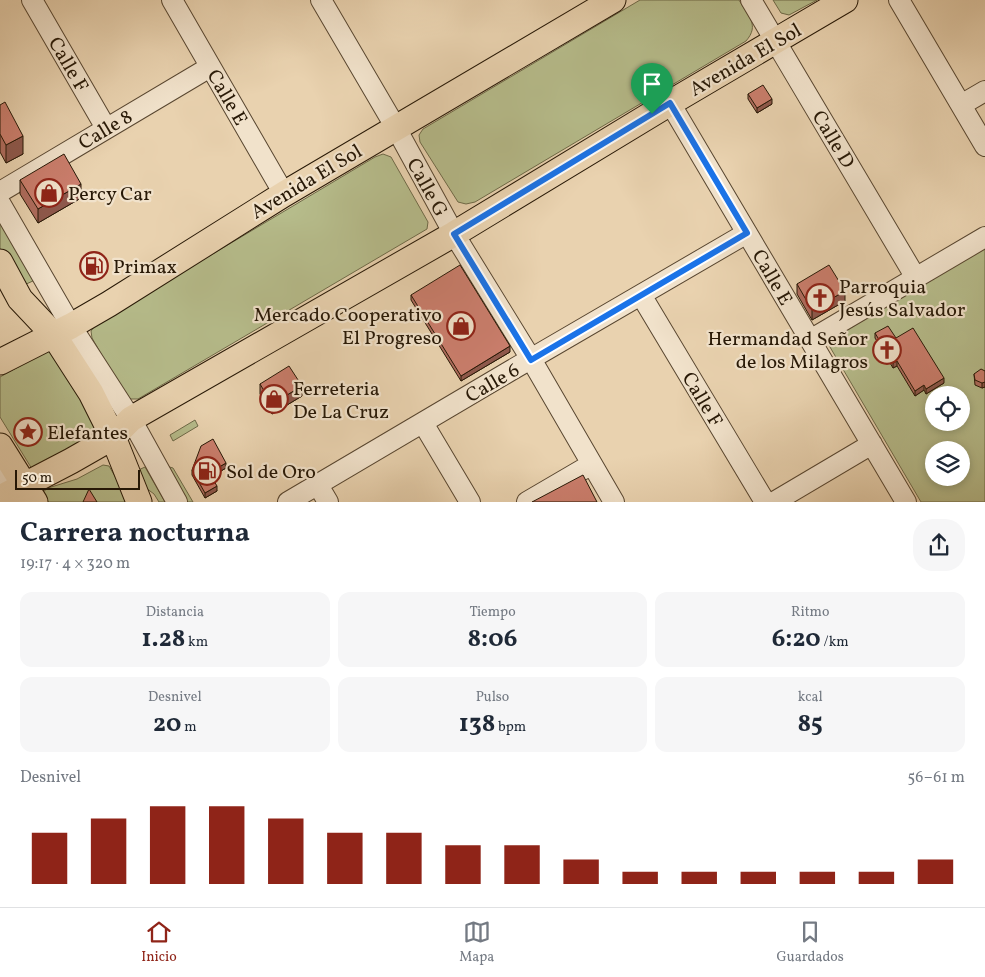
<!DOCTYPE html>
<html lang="es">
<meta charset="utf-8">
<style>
body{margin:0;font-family:Vollkorn,serif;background:#f6f6f7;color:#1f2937;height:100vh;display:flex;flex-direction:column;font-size:19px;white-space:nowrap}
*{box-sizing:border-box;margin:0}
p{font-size:16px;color:#747a83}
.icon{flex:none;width:28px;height:28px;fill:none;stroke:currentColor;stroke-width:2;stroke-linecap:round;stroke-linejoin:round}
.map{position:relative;height:502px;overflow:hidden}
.side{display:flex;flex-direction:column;background:#fff;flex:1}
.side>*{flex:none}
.tools{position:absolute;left:925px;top:386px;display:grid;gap:10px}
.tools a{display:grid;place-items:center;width:45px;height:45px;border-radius:50%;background:#fff;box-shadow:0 2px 8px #0003;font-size:25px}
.scale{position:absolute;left:15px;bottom:12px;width:125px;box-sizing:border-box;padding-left:5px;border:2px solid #271806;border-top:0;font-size:14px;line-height:18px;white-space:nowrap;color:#271806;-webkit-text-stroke:4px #f1e2cb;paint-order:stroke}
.pin{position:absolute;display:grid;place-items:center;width:42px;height:42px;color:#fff;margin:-51px -21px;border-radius:50% 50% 50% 0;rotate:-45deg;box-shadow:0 0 5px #0007}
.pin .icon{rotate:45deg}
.round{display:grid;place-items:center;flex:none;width:52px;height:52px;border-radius:20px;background:#f6f6f7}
.summary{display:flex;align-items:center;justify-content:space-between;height:85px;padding:0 20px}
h1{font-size:28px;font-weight:700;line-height:38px}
.figures{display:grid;grid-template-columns:repeat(3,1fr);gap:8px;height:85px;padding:5px 20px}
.figures div{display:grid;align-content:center;border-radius:12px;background:#f6f6f7;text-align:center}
.figures b{font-size:25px;font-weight:700}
.figures small{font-size:14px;font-weight:400}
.figures p{font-size:14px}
.chart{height:140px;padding:10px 20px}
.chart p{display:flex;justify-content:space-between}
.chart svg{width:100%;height:90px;margin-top:5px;stroke:#8f2418;stroke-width:6}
.tabs{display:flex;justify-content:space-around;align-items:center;height:70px;border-top:1px solid #e0e1e3;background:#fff;font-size:14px;color:#747a83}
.tabs a{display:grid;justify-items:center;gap:2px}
.tabs .on{color:#8f2418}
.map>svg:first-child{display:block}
.green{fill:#b6bc8b;stroke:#6e6a48;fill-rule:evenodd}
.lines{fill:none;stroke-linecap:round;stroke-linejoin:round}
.minor-casing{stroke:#584630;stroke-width:22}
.major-casing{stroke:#271806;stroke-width:27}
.minor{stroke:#f1e2cb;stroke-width:20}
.major{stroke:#e9d2af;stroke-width:25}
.wall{fill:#af6c5e;stroke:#271806}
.shaded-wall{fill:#8e584c;stroke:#271806}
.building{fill:#cb7e6d;stroke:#271806}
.route-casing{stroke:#fff;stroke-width:10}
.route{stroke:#1a73e8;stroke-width:6}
.labels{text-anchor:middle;stroke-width:4.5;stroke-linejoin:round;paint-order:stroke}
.street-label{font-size:20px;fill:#271806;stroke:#f1e2cb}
.poi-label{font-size:20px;fill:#271806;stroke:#f1e2cb;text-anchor:start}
</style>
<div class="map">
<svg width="985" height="502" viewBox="0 0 985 502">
<rect width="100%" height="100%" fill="#e9d2af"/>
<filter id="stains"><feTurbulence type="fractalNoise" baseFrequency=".004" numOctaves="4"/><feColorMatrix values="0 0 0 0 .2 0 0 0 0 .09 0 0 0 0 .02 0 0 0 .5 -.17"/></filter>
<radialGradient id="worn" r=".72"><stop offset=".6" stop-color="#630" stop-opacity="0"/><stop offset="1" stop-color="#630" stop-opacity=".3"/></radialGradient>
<path class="green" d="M 640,0 L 739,0 C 748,16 760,25 746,41 L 475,202 L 466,204 L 458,202 L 420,142 L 419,135 L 423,129 Z
M 773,0 L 817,0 L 789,15 L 781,13 Z
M 383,154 L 391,157 L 428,222 L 427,229 L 138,399 L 131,399 L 124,394 L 92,338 L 91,331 L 97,323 L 375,157 Z
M 0,223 L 35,280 L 22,286 L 0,249 Z
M 985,248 L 985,502 L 921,502 L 827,342 ZM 934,395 L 961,395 L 961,422 L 934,422 ZM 934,450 L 961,450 L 961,478 L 934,478 Z
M 47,351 L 51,351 L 103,431 L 32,469 L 0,417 L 0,377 Z
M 195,420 L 198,426 L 173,441 L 170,435 Z
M 103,465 L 109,466 L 130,502 L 46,502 L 43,492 L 48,488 L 77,479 Z
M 166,466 L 173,468 L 193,502 L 186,502 Z
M 145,467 L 165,502 L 159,502 L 154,494 L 142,485 L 134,472 Z"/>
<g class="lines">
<defs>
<path id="minor" d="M 32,0 L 106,128
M 172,0 L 284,194
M 321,0 L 396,128 L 454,234 L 531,359 L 614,502
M 751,0 L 916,278
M 899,0 L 985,146
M 670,103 L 906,502
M 961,105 L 985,91
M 0,192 L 210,67
M 0,203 L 71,326 L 131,419 L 177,502
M 641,295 L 765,502
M 810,340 L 985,237
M 423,423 L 470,502
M 0,479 L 13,502
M 318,485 L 328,502
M 288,502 L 510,371 L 747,233
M 527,502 L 592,464
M 774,502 L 872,444"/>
<path id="major" d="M 0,262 L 20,299 L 53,334 L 91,393 L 113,437 L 139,502
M 0,362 L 71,326 L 109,304 L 284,194 L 613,0
M 0,446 L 35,502
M 0,498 L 71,461 L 113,437 L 131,419 L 454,234 L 670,103 L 845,0"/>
</defs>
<use href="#minor" class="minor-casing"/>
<use href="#major" class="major-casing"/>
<use href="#minor" class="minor"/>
<use href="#major" class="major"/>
</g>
<path class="wall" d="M 748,94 L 772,104 L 757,113 L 748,99 Z
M 0,105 L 23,154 L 6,163 L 0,152 Z
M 20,180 L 81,198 L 38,223 L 20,194 Z
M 797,284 L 845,301 L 812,320 L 797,294 Z
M 411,295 L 510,352 L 461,381 L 411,300 Z
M 875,333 L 896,338 L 944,383 L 926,394 L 924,390 L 915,396 L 897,366 L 893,368 L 875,338 Z
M 985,371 L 985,387 L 982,388 L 975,385 L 974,374 Z
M 260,384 L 302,396 L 272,414 L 260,394 Z
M 226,468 L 211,477 L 217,491 L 205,498 L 192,475 L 192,470 Z"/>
<path class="shaded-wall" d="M 772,99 L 772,104 L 757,113 L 757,108 Z
M 23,136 L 23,154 L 6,163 L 6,145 Z
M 81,184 L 81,198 L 38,223 L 38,209 Z
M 845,291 L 845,301 L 812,320 L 812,310 Z
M 510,346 L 510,352 L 461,381 L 461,376 Z
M 897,361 L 897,366 L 893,368 L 893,363 Z
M 944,378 L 944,383 L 926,394 L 926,389 Z
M 985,382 L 985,387 L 982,388 L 982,383 Z
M 924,385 L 924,390 L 915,396 L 915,391 Z
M 302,386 L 302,396 L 272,414 L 272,404 Z
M 226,463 L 226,468 L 209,478 L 209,473 Z
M 217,486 L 217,491 L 205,498 L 205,493 Z"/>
<path class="building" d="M 763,85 L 772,99 L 757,108 L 748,94 Z
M 5,102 L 23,136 L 6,145 L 0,134 L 0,105 Z
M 64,154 L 81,184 L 38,209 L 20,180 Z
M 460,265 L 510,346 L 461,376 L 411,295 Z
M 829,265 L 845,291 L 812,310 L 797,284 Z
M 888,326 L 896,338 L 913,328 L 944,378 L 926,389 L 924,385 L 915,391 L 897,361 L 893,363 L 875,333 Z
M 289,366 L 302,386 L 272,404 L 260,384 Z
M 981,369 L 985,371 L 985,382 L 982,383 L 975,380 L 974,374 Z
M 213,439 L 226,463 L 209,473 L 217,486 L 205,493 L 192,470 L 201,446 Z
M 583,475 L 597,502 L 532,502 Z
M 89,489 L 97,502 L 83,502 Z"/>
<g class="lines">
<defs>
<path id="route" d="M 670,103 L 747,233 L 531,360 L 454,234 Z"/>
</defs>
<use href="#route" class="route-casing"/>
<use href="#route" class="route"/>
</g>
<defs>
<symbol id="shop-ring" viewBox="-11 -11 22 22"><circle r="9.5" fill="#f1e2cb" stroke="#8f2418" stroke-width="1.5"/><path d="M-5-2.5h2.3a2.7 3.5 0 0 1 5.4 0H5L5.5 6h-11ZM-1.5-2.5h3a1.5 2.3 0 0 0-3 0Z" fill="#8f2418"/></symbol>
<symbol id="fuel-ring" viewBox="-11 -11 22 22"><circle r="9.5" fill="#f1e2cb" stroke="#8f2418" stroke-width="1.5"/><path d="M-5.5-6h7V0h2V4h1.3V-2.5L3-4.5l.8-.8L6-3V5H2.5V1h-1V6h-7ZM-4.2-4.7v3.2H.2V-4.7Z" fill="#8f2418"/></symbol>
<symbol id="church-ring" viewBox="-11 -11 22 22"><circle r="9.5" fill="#f1e2cb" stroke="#8f2418" stroke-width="1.5"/><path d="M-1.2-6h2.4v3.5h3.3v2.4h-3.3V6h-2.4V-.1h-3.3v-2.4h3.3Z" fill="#8f2418"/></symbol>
<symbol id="sight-ring" viewBox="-11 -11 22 22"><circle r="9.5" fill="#f1e2cb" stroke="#8f2418" stroke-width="1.5"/><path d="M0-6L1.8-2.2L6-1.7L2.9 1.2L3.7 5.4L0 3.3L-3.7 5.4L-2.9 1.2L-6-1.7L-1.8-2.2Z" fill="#8f2418"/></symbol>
</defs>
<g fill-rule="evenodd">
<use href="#shop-ring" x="33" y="177" width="32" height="32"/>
<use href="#fuel-ring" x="78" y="250" width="32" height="32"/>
<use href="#church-ring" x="804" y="282" width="32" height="32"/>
<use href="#shop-ring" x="445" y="310" width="32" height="32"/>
<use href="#church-ring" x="871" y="334" width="32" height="32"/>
<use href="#shop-ring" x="258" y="383" width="32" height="32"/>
<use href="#sight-ring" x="12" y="416" width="32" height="32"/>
<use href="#fuel-ring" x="191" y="455" width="32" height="32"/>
</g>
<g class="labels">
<g class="street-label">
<text transform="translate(745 59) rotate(-30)" y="7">Avenida El Sol</text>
<text transform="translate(69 64) rotate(60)" y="7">Calle F</text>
<text transform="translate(228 97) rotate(60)" y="7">Calle E</text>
<text transform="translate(105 129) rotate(-31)" y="7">Calle 8</text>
<text transform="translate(834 139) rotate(59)" y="7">Calle D</text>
<text transform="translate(306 181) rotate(-31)" y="7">Avenida El Sol</text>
<text transform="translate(428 187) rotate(61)" y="7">Calle G</text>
<text transform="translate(773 277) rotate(60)" y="7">Calle E</text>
<text transform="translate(492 382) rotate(-30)" y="7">Calle 6</text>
<text transform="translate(703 399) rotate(59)" y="7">Calle F</text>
</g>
<g class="poi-label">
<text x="68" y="200">Percy Car</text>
<text x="113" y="273">Primax</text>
<text x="839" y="293">Parroquia<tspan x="839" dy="23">Jesús Salvador</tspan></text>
<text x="442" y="321" text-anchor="end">Mercado Cooperativo<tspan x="442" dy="23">El Progreso</tspan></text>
<text x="868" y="345" text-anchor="end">Hermandad Señor<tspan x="868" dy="23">de los Milagros</tspan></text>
<text x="293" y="395">Ferreteria<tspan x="293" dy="23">De La Cruz</tspan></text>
<text x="47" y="439">Elefantes</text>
<text x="226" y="478">Sol de Oro</text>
</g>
</g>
<rect width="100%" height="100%" filter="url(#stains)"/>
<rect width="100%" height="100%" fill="url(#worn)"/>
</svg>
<div class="tools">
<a><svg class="icon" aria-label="locate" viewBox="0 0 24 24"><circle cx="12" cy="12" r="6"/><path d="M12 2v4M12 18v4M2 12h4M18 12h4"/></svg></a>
<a><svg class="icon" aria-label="layers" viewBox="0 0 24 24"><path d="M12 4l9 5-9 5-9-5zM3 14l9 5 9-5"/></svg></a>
</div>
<div class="scale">50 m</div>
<div class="pin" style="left:652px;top:114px;background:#1e9e55"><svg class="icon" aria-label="arrive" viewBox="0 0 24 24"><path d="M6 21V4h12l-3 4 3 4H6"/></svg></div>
</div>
<section class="side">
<div class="summary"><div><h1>Carrera nocturna</h1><p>19:17 · 4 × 320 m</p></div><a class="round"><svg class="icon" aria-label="share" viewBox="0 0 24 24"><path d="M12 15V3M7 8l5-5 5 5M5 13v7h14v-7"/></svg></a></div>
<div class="figures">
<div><p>Distancia</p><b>1.28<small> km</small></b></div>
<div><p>Tiempo</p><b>8:06</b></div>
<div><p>Ritmo</p><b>6:20<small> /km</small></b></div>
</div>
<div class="figures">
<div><p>Desnivel</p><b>20<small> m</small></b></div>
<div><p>Pulso</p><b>138<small> bpm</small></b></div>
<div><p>kcal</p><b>85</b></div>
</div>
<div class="chart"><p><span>Desnivel</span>56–61 m</p>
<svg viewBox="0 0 160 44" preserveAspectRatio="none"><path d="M5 44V19M15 44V12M25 44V6M35 44V6M45 44V12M55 44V19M65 44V19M75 44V25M85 44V25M95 44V32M105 44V38M115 44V38M125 44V38M135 44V38M145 44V38M155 44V32"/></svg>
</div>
</section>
<nav class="tabs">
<a class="on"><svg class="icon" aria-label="home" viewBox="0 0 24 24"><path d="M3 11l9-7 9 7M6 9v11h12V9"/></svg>Inicio</a>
<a><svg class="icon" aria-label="map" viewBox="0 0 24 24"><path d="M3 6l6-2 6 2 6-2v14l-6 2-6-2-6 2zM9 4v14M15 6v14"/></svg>Mapa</a>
<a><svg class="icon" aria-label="saved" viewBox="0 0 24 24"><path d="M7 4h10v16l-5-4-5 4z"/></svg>Guardados</a>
</nav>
